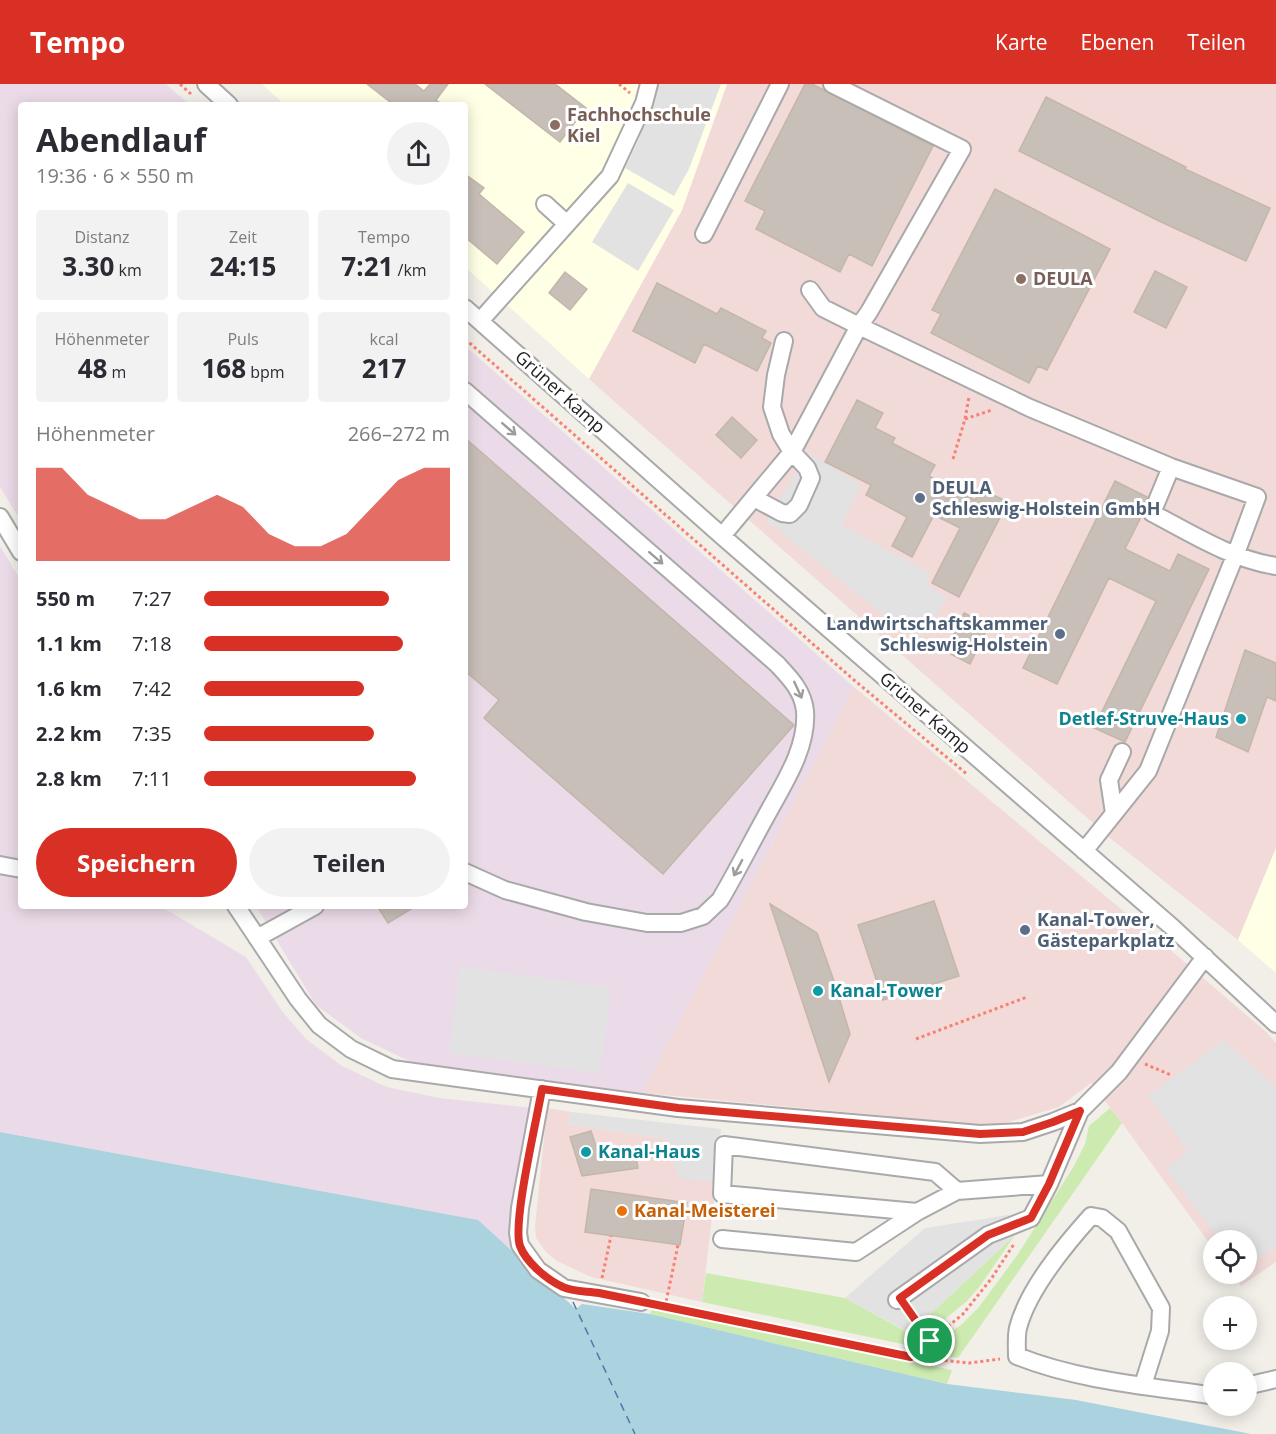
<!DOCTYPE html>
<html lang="de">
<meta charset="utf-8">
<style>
body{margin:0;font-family:"Open Sans",sans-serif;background:#f2f2f3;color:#2b2b33;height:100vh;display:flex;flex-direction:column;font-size:22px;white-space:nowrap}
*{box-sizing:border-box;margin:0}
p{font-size:20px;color:#7c7c81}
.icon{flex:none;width:33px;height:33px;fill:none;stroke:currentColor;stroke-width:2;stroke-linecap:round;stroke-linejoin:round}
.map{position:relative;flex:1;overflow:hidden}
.side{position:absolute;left:18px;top:18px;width:450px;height:807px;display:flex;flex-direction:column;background:#fff;border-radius:6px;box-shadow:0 3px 15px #0003}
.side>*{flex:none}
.buttons{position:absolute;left:1203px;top:1146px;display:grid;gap:12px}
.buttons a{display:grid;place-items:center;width:54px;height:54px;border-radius:50%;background:#fff;box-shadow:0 3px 15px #0003;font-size:30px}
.pin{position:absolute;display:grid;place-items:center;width:51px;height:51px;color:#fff;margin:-26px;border:3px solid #fff;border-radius:50%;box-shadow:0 2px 6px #0007}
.round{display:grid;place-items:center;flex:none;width:63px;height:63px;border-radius:32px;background:#f2f2f3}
.head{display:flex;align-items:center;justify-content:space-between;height:102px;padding:0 18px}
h1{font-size:33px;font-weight:700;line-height:45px}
.metrics{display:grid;grid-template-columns:repeat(3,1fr);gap:9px;height:102px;padding:6px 18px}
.metrics div{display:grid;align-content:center;border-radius:6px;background:#f2f2f3;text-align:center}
.metrics b{font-size:26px;font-weight:700}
.metrics small{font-size:16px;font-weight:400}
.metrics p{font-size:16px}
.chart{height:168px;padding:12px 18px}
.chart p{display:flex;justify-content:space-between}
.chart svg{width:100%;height:108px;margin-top:6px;fill:#d93025;opacity:.7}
.primary-button{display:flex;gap:12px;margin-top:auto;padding:12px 18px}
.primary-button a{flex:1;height:69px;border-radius:36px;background:#d93025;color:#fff;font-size:24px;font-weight:700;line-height:69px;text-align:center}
.primary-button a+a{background:#f2f2f3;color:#2b2b33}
ul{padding:0 18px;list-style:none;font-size:20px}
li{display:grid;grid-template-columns:96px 72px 1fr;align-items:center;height:45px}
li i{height:15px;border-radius:8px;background:#d93025}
header{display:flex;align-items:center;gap:36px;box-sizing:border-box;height:84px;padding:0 30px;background:#d93025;color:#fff}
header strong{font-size:28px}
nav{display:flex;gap:33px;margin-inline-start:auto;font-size:21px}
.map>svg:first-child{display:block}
.commercial{fill:#f2dad9}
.industrial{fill:#ebdbe8}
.education{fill:#ffffe5}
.grass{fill:#cdebb0}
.parking{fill:#e2e2e2}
.water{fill:#aad3df}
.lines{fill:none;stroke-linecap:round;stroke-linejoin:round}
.ferry{stroke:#4a7aab;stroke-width:1.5;stroke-dasharray:8 6;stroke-linecap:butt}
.building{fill:#c7bfb8;stroke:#c4b6ab;stroke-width:1.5}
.minor-casing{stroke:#a9a9a9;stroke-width:20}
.path{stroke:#fa8072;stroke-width:3;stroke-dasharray:3 3;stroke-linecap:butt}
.minor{stroke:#fff;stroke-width:16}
.oneway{stroke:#9c9c9c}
.route-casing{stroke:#fff;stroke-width:12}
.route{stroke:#d93025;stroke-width:8}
.education-dot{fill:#8d6e63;stroke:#fff;stroke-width:2}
.service-dot{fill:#5c6f8a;stroke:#fff;stroke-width:2}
.culture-dot{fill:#0f9aa8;stroke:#fff;stroke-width:2}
.food-dot{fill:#e8710a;stroke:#fff;stroke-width:2}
.labels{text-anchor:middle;stroke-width:6;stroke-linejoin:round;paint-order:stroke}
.education-label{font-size:18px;font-weight:bold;fill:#785e54;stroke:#fff;text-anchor:start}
.street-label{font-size:18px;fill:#222;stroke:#fff}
.service-label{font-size:18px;font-weight:bold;fill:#4e5e75;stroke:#fff;text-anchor:start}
.culture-label{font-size:18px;font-weight:bold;fill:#0d838f;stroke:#fff;text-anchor:start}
.food-label{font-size:18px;font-weight:bold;fill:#c56008;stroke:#fff;text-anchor:start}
</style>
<header>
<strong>Tempo</strong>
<nav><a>Karte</a><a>Ebenen</a><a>Teilen</a></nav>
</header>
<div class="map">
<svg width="1276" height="1350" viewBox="0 0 1276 1350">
<rect width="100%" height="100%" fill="#f2efe9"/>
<path class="commercial" d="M 727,0 L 1276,0 L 1276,764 L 1238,856 L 1110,754 L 589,295 L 682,126 Z
M 854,603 L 1174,869 L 1265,947 L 1276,959 L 1276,1178 L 1241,1202 L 1232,1190 L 1246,1190 L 1246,1156 L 1214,1156 L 1213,1164 L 1122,1039 L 1091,999 L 1059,1023 L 995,1042 L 642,1009 Z
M 547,1024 L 571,1028 L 568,1040 L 667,1055 L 716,1098 L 702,1218 L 591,1193 L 557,1177 L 546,1168 L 536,1154 L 535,1142 Z"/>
<path class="industrial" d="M 0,0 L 166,0 L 190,21 L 21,21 L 21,437 L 0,403 Z
M 465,262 L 854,603 L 642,1009 L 411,978 L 361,954 L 316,921 L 256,822 L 465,822 Z
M 0,462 L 21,497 L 21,777 L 0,772 Z
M 0,789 L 21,793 L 21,822 L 160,822 L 246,873 L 282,927 L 306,955 L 342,982 L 387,1003 L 439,1014 L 533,1024 L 510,1165 L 477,1136 L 0,1048 Z"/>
<path class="education" d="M 262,0 L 727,0 L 682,126 L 589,295 L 465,183 L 465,21 L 285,21 Z
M 1276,764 L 1276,889 L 1238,856 Z"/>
<path class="grass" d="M 1110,1024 L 1122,1039 L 958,1274 L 922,1268 L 961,1241 L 979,1223 L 1018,1170 L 1074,1082 L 1085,1060 L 1089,1042 Z
M 1015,1151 L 980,1202 L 967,1217 L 928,1249 L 922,1238 Z
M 706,1189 L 845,1214 L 907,1248 L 916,1243 L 923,1252 L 907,1261 L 702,1218 Z
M 652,1225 L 952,1286 L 947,1300 L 650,1230 Z"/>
<path class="parking" d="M 658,0 L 721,0 L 689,85 L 674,112 L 625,84 L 638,57 Z
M 628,99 L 674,126 L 638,187 L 592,158 Z
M 808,369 L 861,401 L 842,441 L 931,490 L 926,501 L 947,513 L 918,559 L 766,436 Z
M 460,883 L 611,903 L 600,989 L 449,969 Z
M 1223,956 L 1276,1003 L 1276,1162 L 1251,1180 L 1247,1174 L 1246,1156 L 1219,1156 L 1166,1085 L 1188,1067 L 1148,1012 Z
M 571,1028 L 721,1045 L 716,1098 L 678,1094 L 667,1055 L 568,1040 Z
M 1027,1128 L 1015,1151 L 922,1238 L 908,1248 L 845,1214 L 925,1144 Z"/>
<path class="water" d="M 0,1048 L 478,1136 L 576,1225 L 582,1220 L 650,1230 L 947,1300 L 1076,1316 L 1251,1350 L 0,1350 Z"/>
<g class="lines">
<path class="ferry" d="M 573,1218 L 635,1350"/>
</g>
<path class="building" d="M 367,0 L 415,0 L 424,7 L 430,0 L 448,0 L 436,16 L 442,21 L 394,21 Z
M 485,0 L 555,0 L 586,24 L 560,58 Z
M 805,0 L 812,0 L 933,62 L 872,182 L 849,170 L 840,188 L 756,145 L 765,127 L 745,117 Z
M 1046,13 L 1186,83 L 1185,85 L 1270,124 L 1246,177 L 1159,137 L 1019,67 Z
M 465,90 L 484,104 L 479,110 L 524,148 L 497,180 L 465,153 Z
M 995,105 L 1110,165 L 1047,286 L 1038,282 L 1029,299 L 931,249 L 941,230 L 932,226 Z
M 1155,187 L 1187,203 L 1166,244 L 1134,228 Z
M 565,188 L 587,205 L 570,226 L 549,209 Z
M 657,199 L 717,230 L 721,224 L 766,247 L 762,254 L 771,259 L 757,287 L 704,260 L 695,279 L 633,247 Z
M 857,316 L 883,329 L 875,344 L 895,354 L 892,359 L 935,381 L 929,392 L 975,416 L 981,405 L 1008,418 L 959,513 L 932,499 L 960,444 L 934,431 L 912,473 L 892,462 L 907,433 L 866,411 L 871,401 L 825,378 Z
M 732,333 L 757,356 L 741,374 L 716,351 Z
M 465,354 L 794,641 L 663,790 L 484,634 L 499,616 L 465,587 Z
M 1115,397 L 1147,413 L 1142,431 L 1125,465 L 1170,487 L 1178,470 L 1209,485 L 1125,658 L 1094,644 L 1156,517 L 1109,494 L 1057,600 L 1023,584 Z
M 964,529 L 989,541 L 970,580 L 945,567 Z
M 1245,566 L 1276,579 L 1276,617 L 1267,613 L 1248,668 L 1216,653 Z
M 934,817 L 959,892 L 883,916 L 858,841 Z
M 770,820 L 817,849 L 834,897 L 850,950 L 829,998 Z
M 377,822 L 416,822 L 388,839 Z
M 591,1047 L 599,1071 L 635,1065 L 638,1084 L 582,1092 L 570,1053 Z
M 591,1105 L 687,1119 L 680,1161 L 585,1148 Z"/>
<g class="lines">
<defs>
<path id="minor" d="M 206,0 L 229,21
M 545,120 L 567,140
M 704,150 L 780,0
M 810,206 L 823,224 L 859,242 L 869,228 L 962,65 L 832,0
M 465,224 L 722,452 L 1172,843 L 1276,940
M 480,237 L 610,92 L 644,19 L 649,0
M 465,307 L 777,580 C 790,594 803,607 805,627 C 808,665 782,702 765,734 C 750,761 736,789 720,816 L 703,832 L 681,839 L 647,839 L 586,828 L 505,806 L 465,788
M 1171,383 L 1152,429 C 1192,450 1231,475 1276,482
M 754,414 L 782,429 L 790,430 L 799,421 L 811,394 L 807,384 L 792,368 L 781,350 L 772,323 L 776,291 L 784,257
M 0,433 L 21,468
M 722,452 L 792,368 L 859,242 L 1030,324 L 1171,383 L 1257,413 L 1235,472 L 1148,687 L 1084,767
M 1114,729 L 1109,696 L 1122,668
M 0,781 L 21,785
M 236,822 L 298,915 L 319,941 L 351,965 L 392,985 L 678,1024 L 980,1050 L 1023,1048 L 1053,1038 L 1080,1027 L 1119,988 L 1205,873
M 257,854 L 315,822
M 542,1005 L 520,1124 L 518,1149 L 520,1161 L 538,1186 L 564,1204 L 641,1218
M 917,1128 L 722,1110 L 724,1061 L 935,1088 L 957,1107 L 1049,1100
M 722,1155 L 856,1168 L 917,1128 L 957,1107
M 897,1216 L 988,1151 L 1031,1134 L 1049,1100 L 1080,1027
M 1143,1301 L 1160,1247 L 1161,1224 L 1118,1147 L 1102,1134 L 1091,1132 C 1065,1161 1028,1205 1018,1244 C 1016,1253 1017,1263 1017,1272 C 1076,1296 1146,1302 1209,1311 L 1214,1310
M 1246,1302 L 1276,1295"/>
</defs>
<use href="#minor" class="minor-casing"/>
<path class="path" d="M 180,0 L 191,10
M 619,0 L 630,9
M 465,255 L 854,596 L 968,691
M 965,335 L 992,326
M 953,375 L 965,335 L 969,313
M 916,955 L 1027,913
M 1145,980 L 1171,991
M 602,1194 L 611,1152
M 656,1221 L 911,1273 L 969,1279 L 1000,1275
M 665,1223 L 678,1161
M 909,1226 L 930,1257
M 911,1273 L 963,1230 L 991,1195 L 1014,1160"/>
<use href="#minor" class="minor"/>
</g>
<defs><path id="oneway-shaft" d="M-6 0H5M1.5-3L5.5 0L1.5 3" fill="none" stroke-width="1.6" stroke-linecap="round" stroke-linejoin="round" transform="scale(1.5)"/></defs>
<g class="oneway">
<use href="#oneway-shaft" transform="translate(509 345) rotate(41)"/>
<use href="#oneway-shaft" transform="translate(656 474) rotate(41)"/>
<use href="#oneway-shaft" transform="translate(798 606) rotate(65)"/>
<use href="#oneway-shaft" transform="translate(738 784) rotate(118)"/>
</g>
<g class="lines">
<defs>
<path id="route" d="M 542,1005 L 678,1024 L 980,1050 L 1023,1048 L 1053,1038 L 1080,1027 L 1049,1100 L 1031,1134 L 988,1151 L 900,1214 L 930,1257 L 911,1273 L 599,1209 C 588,1207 573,1208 563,1203 C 547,1196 526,1178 520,1162 C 512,1139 537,1035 542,1005 Z"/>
</defs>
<use href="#route" class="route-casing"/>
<use href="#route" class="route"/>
</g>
<g class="education-dot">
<circle cx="555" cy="41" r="6"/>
<circle cx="1021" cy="195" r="6"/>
</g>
<g class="service-dot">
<circle cx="920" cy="414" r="6"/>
<circle cx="1060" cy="550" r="6"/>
<circle cx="1025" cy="846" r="6"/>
</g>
<g class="culture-dot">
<circle cx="1241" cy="635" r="6"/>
<circle cx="818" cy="907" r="6"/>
<circle cx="586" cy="1068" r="6"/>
</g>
<circle class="food-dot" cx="622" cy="1127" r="6"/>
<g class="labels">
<g class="education-label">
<text x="567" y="37">Fachhochschule<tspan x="567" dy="21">Kiel</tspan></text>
<text x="1033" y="201">DEULA</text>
</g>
<g class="street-label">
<text transform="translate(560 308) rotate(42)" y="6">Grüner Kamp</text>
<text transform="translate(925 629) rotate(41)" y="6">Grüner Kamp</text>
</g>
<g class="service-label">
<text x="932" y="410">DEULA<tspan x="932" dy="21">Schleswig-Holstein GmbH</tspan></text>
<text x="1048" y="546" text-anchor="end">Landwirtschaftskammer<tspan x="1048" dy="21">Schleswig-Holstein</tspan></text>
<text x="1037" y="842">Kanal-Tower,<tspan x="1037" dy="21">Gästeparkplatz</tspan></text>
</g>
<g class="culture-label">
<text x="1229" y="641" text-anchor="end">Detlef-Struve-Haus</text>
<text x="830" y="913">Kanal-Tower</text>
<text x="598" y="1074">Kanal-Haus</text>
</g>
<g class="food-label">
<text x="634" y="1133">Kanal-Meisterei</text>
</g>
</g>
</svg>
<div class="buttons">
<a><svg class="icon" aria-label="locate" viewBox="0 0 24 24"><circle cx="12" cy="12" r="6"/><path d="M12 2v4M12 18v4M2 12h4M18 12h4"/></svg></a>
<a>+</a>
<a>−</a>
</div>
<div class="pin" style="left:930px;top:1257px;background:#1e9e55"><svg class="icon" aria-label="arrive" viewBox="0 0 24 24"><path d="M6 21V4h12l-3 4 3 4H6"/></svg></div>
<section class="side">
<div class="head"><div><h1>Abendlauf</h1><p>19:36 · 6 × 550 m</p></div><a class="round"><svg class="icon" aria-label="share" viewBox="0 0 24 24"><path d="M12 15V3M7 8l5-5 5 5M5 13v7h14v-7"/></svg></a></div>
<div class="metrics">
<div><p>Distanz</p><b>3.30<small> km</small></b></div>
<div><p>Zeit</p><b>24:15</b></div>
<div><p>Tempo</p><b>7:21<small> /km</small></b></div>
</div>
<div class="metrics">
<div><p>Höhenmeter</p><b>48<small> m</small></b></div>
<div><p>Puls</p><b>168<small> bpm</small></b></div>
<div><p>kcal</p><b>217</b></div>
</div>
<div class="chart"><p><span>Höhenmeter</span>266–272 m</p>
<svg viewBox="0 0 160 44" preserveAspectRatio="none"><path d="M0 44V6L10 6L20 17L30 22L40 27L50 27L60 22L70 17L80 22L90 33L100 38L110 38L120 33L130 22L140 11L150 6L160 6V44z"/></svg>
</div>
<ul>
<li><b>550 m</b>7:27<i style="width:75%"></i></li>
<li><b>1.1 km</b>7:18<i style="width:81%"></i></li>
<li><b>1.6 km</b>7:42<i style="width:65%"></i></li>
<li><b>2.2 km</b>7:35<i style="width:69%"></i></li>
<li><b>2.8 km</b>7:11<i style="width:86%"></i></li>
</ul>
<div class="primary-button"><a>Speichern</a><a>Teilen</a></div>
</section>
</div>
